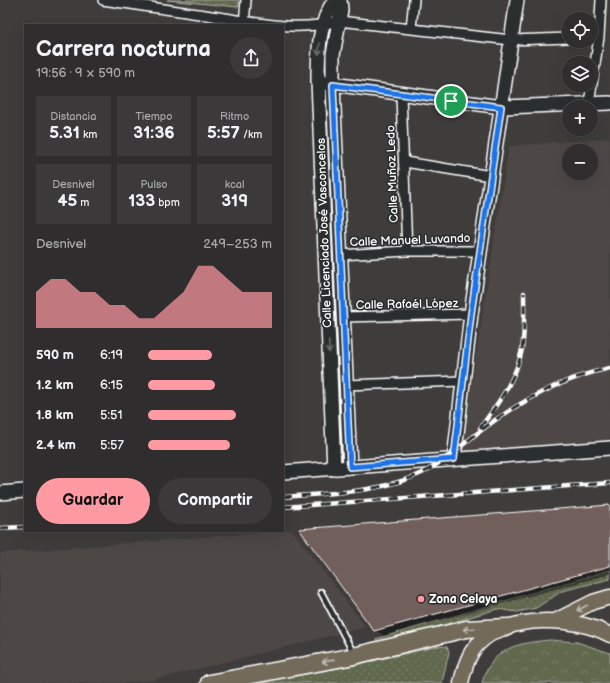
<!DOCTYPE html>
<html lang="es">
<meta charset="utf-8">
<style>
body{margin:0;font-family:"Balsamiq Sans",sans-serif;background:#3b3939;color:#f1f3f6;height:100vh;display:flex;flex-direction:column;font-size:15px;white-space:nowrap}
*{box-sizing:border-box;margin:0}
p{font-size:13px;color:#a7a8aa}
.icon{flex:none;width:22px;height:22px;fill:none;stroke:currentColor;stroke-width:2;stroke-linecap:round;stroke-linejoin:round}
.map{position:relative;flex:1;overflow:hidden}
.panel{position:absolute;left:24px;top:24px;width:260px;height:508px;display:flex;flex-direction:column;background:#2f2d2d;border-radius:0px;box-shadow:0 4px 16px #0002,0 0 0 1px #4a4949}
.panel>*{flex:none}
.controls{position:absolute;left:562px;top:12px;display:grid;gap:8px}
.controls a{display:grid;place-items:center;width:36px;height:36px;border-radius:50%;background:#2f2d2d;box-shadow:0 4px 16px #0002,0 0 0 1px #4a4949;font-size:20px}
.pin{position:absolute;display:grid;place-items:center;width:34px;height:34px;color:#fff;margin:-17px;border:2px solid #fff;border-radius:50%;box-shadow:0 1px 4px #0007}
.round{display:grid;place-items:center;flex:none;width:42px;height:42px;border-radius:21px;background:#3b3939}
.head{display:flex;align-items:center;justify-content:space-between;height:68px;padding:0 12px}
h1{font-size:22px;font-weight:800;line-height:30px}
.stats{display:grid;grid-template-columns:repeat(3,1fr);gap:6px;height:68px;padding:4px 12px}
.stats div{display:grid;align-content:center;border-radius:0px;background:#3b3939;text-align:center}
.stats b{font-size:17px;font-weight:800}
.stats small{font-size:11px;font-weight:400}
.stats p{font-size:11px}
.chart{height:112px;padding:8px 12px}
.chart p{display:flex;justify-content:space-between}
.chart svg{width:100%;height:72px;margin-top:4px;fill:#ff9aa2;opacity:.7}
.cta{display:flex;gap:8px;margin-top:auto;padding:8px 12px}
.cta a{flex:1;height:46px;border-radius:24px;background:#ff9aa2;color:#111;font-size:16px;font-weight:800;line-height:46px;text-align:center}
.cta a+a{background:#3b3939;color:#f1f3f6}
ul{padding:0 12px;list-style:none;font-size:13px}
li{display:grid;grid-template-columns:64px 48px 1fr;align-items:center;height:30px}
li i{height:10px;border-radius:5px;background:#ff9aa2}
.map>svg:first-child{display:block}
.built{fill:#4e4645;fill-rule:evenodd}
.grass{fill:url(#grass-dots);stroke:#b0b3a6}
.park{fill:url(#park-crowns);stroke:#b0b3a6}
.shadow{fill:#0007}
.building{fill:#715e5b;stroke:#fff}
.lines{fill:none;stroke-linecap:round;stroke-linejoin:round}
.lane-casing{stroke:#fff;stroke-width:8}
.street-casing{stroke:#fff;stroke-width:12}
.secondary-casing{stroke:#fff;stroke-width:16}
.primary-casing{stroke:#fff;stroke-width:17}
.highway-casing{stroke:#fff;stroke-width:19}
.lane{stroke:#2a2d2e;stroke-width:4.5}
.street{stroke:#2a2d2e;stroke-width:9}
.secondary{stroke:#2a2d2e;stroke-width:13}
.primary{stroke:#736b5a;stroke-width:14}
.highway{stroke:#736b5a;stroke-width:16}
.rail-casing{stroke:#fff;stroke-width:4.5}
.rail{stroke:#2a2d2e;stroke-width:3;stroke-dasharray:9;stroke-linecap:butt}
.oneway{stroke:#6a6c6d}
.oneway2{stroke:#c0bcb5}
.route-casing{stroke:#fff;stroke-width:8}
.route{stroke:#1a73e8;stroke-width:5}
.poi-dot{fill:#ff9aa2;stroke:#2a2d2e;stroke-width:1.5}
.labels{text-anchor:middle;stroke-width:3;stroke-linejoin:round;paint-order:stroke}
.street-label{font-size:12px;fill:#fff;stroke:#2a2d2e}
.poi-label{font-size:12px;font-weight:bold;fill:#fff;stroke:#2a2d2e;text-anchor:start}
</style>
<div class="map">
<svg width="610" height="683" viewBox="0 0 610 683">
<defs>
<pattern id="grass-dots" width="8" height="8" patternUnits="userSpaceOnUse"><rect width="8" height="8" fill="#61674e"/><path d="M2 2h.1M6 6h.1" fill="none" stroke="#797e69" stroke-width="1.8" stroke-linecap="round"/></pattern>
<pattern id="park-crowns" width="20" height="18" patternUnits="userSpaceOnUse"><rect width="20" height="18" fill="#61674e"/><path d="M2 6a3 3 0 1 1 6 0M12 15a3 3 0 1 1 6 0" fill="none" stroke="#797e69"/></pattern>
</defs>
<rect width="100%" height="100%" fill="#3f3c3c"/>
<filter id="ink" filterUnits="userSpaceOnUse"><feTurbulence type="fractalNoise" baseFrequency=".025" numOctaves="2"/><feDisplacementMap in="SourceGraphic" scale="8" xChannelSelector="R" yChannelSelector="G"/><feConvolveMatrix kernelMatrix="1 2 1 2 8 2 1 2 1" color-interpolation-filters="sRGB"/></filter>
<g filter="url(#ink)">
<path class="built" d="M 610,138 L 610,440 L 461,452 L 509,146 ZM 569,151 L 591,151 L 591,173 L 569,173 Z
M 292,530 L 366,627 L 153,680 L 121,683 L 0,683 L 0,553 Z"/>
<path class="grass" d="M 610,570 L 610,579 L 562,591 L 536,608 L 517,612 L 497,609 L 427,630 L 419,635 L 378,647 L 376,639 Z
M 439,646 L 447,647 L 449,652 L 442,683 L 255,683 L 355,665 Z"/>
<path class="park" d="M 167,0 L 239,0 L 238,7 Z
M 550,640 L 577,642 L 610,653 L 610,683 L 482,683 C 492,647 518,643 550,640 Z"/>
<path class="shadow" d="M 610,506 L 610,574 L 384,636 L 375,630 Z"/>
<path class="building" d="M 610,505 L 610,566 L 374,631 L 299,529 Z"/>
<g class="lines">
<defs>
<path id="lane" d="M 321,592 L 353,652"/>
<path id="street" d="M 103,0 C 142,6 180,11 218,17 C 258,23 299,32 339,21 L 511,40 L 569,38
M 244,25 L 246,0
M 411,28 L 414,0
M 401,95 L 407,251
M 589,104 L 599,37 L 601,0
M 405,162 L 491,176
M 340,255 L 407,251 L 481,251
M 342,317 L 471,314
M 345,385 L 463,381"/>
<path id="secondary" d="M 340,0 L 341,10 L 333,55 L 333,85 L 350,467
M 325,83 L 501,107 L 610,103
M 454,459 L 471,314 L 517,0
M 334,469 L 318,81 C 318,55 318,21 335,0
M 283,472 L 610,448
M 0,493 L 25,491"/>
<path id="primary" d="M 555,621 L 593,602 L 610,597
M 461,683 C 464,669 468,654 478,644 C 506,614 577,616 610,635"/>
<path id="highway" d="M 209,683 L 349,657 L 466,629 L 507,627"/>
</defs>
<use href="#lane" class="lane-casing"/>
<use href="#street" class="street-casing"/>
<use href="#secondary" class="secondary-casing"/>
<use href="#primary" class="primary-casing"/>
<use href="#highway" class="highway-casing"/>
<use href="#lane" class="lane"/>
<use href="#street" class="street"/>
<use href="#secondary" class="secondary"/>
<use href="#primary" class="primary"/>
<use href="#highway" class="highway"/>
<defs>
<path id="rail" d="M 480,428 C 497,405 517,378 522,349 C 525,331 524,311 524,293
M 283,497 C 330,493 383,493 426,471 C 444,461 459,448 475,435 C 516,403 559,379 610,368
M 283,507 L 610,483
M 0,528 L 25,527"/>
</defs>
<use href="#rail" class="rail-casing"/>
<use href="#rail" class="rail"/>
</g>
<defs><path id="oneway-shaft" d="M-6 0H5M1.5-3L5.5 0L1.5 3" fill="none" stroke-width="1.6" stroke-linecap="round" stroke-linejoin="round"/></defs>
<g class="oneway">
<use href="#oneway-shaft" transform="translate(319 49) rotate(99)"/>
<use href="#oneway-shaft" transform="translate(329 347) rotate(88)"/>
</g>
<g class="oneway2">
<use href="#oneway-shaft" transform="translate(582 608) rotate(153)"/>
<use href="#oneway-shaft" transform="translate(469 629) rotate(174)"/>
<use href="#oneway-shaft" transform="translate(328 661) rotate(170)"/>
</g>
</g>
<g class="lines" filter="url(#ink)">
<defs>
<path id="route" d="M 333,85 L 501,107 L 471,314 L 454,459 L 350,467 Z"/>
</defs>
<use href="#route" class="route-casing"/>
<use href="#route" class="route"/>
</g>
<circle class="poi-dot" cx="421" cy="599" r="4"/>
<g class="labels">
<g class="street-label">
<text transform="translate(392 174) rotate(-92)" y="4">Calle Muñoz Ledo</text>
<text transform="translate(324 233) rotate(-92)" y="4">Calle Licenciado José Vasconcelos</text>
<text transform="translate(410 240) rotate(-2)" y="4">Calle Manuel Luvando</text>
<text transform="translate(407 304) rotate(-1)" y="4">Calle Rafaél López</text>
</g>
<g class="poi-label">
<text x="429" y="603">Zona Celaya</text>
</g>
</g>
</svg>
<div class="controls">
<a><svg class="icon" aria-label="locate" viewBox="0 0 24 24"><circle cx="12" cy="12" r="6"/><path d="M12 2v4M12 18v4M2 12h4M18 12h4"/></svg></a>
<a><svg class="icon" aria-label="layers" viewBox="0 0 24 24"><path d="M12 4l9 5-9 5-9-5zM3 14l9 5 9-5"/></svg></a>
<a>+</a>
<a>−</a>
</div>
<div class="pin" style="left:451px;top:101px;background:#1e9e55"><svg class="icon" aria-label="arrive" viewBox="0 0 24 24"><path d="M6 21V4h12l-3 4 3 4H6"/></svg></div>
<section class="panel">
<div class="head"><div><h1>Carrera nocturna</h1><p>19:56 · 9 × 590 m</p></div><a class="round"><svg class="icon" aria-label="share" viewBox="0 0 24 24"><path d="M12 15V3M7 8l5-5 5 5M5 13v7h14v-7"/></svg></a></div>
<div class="stats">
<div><p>Distancia</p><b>5.31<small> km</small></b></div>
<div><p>Tiempo</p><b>31:36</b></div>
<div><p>Ritmo</p><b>5:57<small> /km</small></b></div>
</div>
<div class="stats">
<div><p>Desnivel</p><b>45<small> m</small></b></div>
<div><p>Pulso</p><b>133<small> bpm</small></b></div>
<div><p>kcal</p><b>319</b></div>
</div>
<div class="chart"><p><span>Desnivel</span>249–253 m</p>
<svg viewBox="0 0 160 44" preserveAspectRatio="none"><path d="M0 44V22L10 14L20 14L30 22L40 22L50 30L60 30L70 38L80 38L90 30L100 22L110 6L120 6L130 14L140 22L150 22L160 22V44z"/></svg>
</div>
<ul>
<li><b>590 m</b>6:19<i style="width:52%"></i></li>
<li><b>1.2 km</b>6:15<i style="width:54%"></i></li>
<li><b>1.8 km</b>5:51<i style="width:71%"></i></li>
<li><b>2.4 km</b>5:57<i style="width:66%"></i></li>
</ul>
<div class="cta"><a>Guardar</a><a>Compartir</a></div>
</section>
</div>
